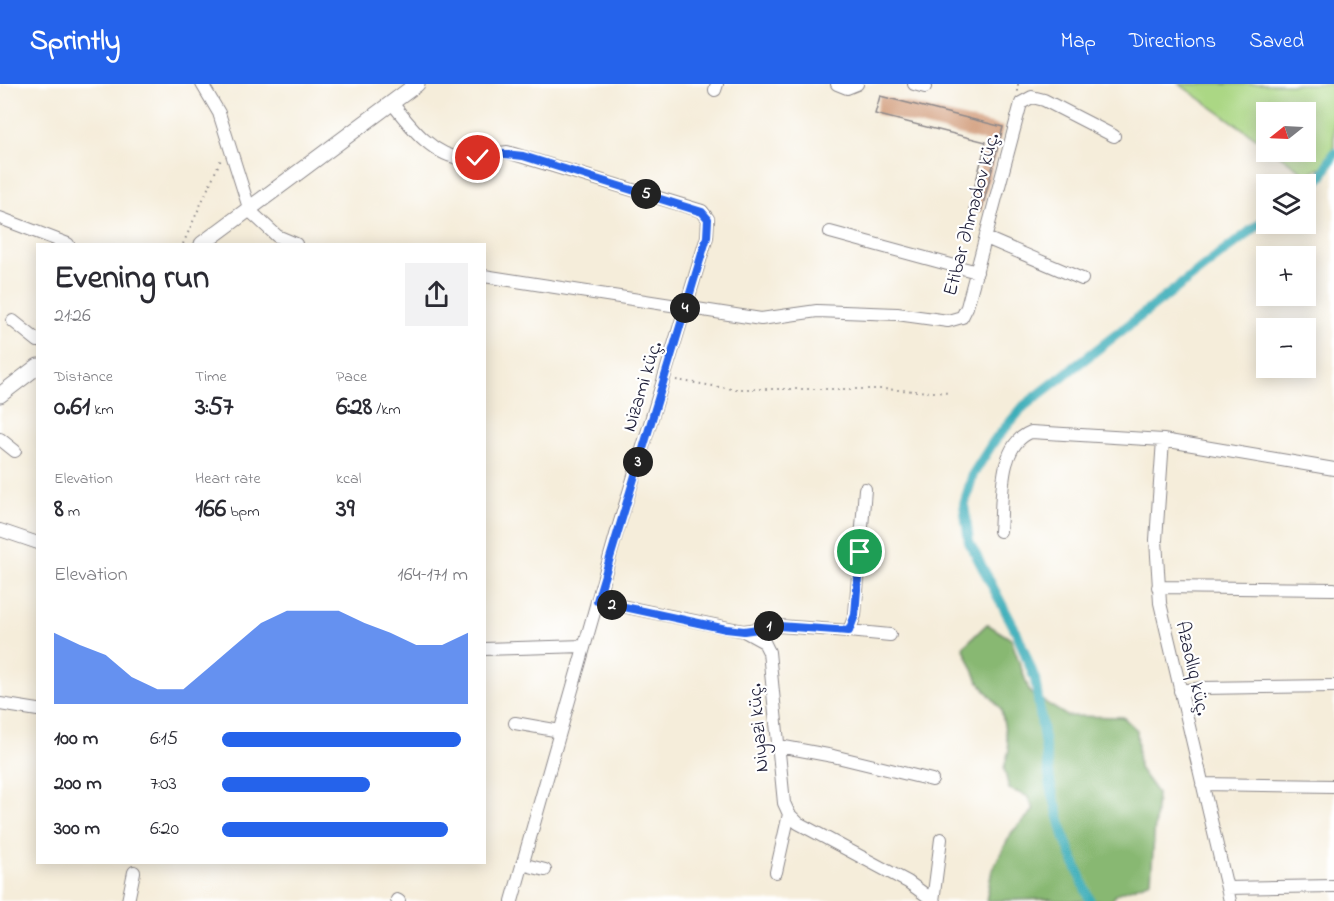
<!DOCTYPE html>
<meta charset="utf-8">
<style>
body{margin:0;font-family:"Indie Flower",sans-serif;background:#f2f2f3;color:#2b2b33;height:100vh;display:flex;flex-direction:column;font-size:22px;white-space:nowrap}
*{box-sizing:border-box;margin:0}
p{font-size:20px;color:#7c7c81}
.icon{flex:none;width:33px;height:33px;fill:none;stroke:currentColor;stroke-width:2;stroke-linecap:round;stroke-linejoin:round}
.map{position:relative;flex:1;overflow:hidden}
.side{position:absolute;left:36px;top:159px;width:450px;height:621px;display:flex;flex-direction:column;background:#fff;border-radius:0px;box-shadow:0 3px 15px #0003}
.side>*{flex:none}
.needle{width:39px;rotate:252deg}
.fabs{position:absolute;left:1256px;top:18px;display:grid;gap:12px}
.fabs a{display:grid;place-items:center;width:60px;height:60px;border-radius:0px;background:#fff;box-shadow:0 3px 15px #0003;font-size:30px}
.pin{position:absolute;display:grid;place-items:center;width:51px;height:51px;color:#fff;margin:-26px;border:3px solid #fff;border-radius:50%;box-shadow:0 2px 6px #0007}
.km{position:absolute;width:30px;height:30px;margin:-15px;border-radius:50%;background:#222;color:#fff;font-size:16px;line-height:30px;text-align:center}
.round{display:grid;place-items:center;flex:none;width:63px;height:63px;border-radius:0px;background:#f2f2f3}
.summary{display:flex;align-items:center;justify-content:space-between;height:102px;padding:0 18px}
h1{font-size:33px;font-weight:700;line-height:45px}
.figures{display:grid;grid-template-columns:repeat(3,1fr);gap:9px;height:102px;padding:6px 18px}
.figures div{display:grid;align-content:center}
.figures b{font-size:26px;font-weight:700}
.figures small{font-size:16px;font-weight:400}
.figures p{font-size:16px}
.chart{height:168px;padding:12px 18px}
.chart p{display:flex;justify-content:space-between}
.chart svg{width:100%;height:108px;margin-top:6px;fill:#2563eb;opacity:.7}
ul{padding:0 18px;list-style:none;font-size:20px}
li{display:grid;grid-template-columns:96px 72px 1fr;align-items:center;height:45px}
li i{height:15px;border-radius:8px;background:#2563eb}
header{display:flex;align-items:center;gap:36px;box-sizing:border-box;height:84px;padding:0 30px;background:#2563eb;color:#fff}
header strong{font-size:28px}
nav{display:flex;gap:33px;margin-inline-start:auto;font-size:21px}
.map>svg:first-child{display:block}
.green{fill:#abd784;stroke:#667c60;stroke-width:1.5}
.forest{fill:#88b872;stroke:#556d56;stroke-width:1.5}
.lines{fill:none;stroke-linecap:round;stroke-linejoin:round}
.canal{stroke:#3eaeb9;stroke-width:10}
.building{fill:#d19c7a}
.minor-casing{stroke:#8c888a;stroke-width:14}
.tertiary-casing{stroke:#8c888a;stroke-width:17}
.path{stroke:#8c888a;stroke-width:2;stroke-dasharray:1.5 4.5;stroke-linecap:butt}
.minor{stroke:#fff;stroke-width:12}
.tertiary{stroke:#fff;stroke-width:15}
.route-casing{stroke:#fff;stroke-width:12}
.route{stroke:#2563eb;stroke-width:8}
.labels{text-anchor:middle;stroke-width:4.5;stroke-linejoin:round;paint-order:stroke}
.street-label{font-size:20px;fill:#22223b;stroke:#fff}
</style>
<header>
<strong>Sprintly</strong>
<nav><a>Map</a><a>Directions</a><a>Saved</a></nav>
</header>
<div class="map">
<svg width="1334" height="817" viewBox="0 0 1334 817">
<rect width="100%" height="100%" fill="#fff"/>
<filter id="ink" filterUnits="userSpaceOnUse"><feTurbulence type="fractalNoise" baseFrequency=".0167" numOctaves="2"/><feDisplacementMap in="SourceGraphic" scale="12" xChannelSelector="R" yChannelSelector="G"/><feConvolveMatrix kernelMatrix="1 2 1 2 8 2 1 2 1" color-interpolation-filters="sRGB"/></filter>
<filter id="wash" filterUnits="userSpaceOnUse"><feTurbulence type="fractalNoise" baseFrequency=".008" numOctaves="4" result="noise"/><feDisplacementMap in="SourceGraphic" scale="24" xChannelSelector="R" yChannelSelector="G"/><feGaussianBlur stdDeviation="1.35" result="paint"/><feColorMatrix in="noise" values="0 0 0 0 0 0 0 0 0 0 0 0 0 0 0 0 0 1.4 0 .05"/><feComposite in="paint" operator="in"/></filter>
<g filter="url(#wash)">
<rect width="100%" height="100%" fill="#f5edda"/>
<path class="green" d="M 1179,0 L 1334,0 L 1334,76 L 1307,91 L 1275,68 L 1305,68 L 1305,28 L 1266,28 L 1266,61 Z"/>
<path class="forest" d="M 987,540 L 1011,555 L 1030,609 L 1067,632 L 1123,633 L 1137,646 L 1139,684 L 1157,709 L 1151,797 L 1116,810 L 1112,817 L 1055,817 L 1052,815 L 986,817 L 992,786 L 1012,748 L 1034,726 L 1027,712 L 1009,705 L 1004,684 L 1009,666 L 1001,625 L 978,597 L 963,563 Z"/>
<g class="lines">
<path class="canal" d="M 1305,109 L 1322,92 L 1334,69
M 1090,817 L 1065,755 L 1051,703 L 1035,595 L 1017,549 L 969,458 L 964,421 L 973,390 L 994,357 L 1024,322 L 1266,135"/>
</g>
<g id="blocks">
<path class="building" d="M 880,12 L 1003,43 L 981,128 L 969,125 L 986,58 L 875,30 Z"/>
</g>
</g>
<g filter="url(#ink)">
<use href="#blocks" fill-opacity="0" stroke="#8c888a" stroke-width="1.5"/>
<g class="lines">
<defs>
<path id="minor" d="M 202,0 L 219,29 L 250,127 L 277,152 L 296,160
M 837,0 L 847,4 L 857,0
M 914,0 L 925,3
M 715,6 L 717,0
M 392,19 C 410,42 433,73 465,75 C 480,76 493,69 507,68 L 702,127 L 708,135 L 707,153 L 616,451 L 512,817
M 0,134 L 68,160
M 830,148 L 977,188
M 986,154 L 1082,195
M 484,192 L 761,235 L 817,227 L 897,230 L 948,237 L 962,233 L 967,223 L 1021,19 L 1032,13 L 1044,16 L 1114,52
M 13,237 L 38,257
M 0,355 L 15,367
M 1163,356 L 1156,456 L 1160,519 L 1230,817
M 0,446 L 38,459
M 1000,447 C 1003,417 997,361 1031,348 L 1163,356 L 1334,385
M 1158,503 L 1334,505
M 597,517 L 744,547 L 764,558 L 769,568 L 784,719 L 789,730 L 798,739 L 908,798 L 934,817
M 744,547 L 779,542 L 849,547 L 855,531 L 865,405
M 849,547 L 890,551
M 484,565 L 584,562
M 1180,607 L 1203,604 L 1334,602
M 0,620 L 38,626
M 515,639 L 560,647
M 779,662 L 833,672 L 932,696
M 1202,700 L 1334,702
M 522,780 L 545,786
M 776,788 L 789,730
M 1227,804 L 1334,802
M 397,816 L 399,817
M 128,817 L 134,788
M 933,817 L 941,755"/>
<path id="tertiary" d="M 202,160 L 417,0
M 0,311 L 38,282"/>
</defs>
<use href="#minor" class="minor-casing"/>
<use href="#tertiary" class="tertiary-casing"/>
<path class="path" d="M 1018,0 L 1018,8
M 183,160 L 222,73
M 676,296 L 732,305 L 881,305 L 951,309"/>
<use href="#minor" class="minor"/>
<use href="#tertiary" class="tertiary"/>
</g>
</g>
<g class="lines" filter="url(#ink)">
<defs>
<path id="route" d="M 478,74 L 496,69 L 523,72 L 702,128 L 708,135 L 707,153 L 597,517 L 726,545 L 744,547 L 779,542 L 849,547 L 855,531 L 860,468"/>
</defs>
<use href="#route" class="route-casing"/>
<use href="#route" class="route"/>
</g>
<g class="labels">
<g class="street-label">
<text transform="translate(970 130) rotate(-75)" y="7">Etibar Əhmədov küç.</text>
<text transform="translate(641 302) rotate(-73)" y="7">Nizami küç.</text>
<text transform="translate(1194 584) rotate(77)" y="7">Azadlıq küç.</text>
<text transform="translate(757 644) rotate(-95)" y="7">Niyazi küç.</text>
</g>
</g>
</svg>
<div class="fabs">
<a><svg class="needle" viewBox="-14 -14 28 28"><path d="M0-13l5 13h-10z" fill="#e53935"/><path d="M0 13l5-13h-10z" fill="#7c7c81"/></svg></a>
<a><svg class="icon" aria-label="layers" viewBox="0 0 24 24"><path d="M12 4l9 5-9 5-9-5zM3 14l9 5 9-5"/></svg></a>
<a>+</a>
<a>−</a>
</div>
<div class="pin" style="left:860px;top:468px;background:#1e9e55"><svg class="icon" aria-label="arrive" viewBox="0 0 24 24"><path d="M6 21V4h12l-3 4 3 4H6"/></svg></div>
<div class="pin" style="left:478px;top:74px;background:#d93025"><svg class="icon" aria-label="check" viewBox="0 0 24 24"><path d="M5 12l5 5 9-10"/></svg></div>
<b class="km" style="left:769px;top:542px">1</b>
<b class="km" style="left:612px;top:521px">2</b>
<b class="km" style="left:638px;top:378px">3</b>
<b class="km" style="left:685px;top:224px">4</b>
<b class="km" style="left:646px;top:110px">5</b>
<section class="side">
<div class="summary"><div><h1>Evening run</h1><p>21:26</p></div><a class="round"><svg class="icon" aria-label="share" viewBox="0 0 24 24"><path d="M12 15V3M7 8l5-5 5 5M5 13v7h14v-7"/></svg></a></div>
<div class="figures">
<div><p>Distance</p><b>0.61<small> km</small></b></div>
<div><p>Time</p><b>3:57</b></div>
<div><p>Pace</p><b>6:28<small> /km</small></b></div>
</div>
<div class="figures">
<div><p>Elevation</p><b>8<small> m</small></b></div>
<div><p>Heart rate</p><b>166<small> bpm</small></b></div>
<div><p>kcal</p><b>39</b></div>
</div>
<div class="chart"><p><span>Elevation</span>164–171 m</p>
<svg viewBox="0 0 160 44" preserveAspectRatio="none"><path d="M0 44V15L10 20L20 24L30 33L40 38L50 38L60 29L70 20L80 11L90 6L100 6L110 6L120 11L130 15L140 20L150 20L160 15V44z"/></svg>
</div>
<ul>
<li><b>100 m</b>6:15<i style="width:97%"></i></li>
<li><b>200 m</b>7:03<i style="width:60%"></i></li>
<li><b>300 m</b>6:20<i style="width:92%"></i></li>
</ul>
</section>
</div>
